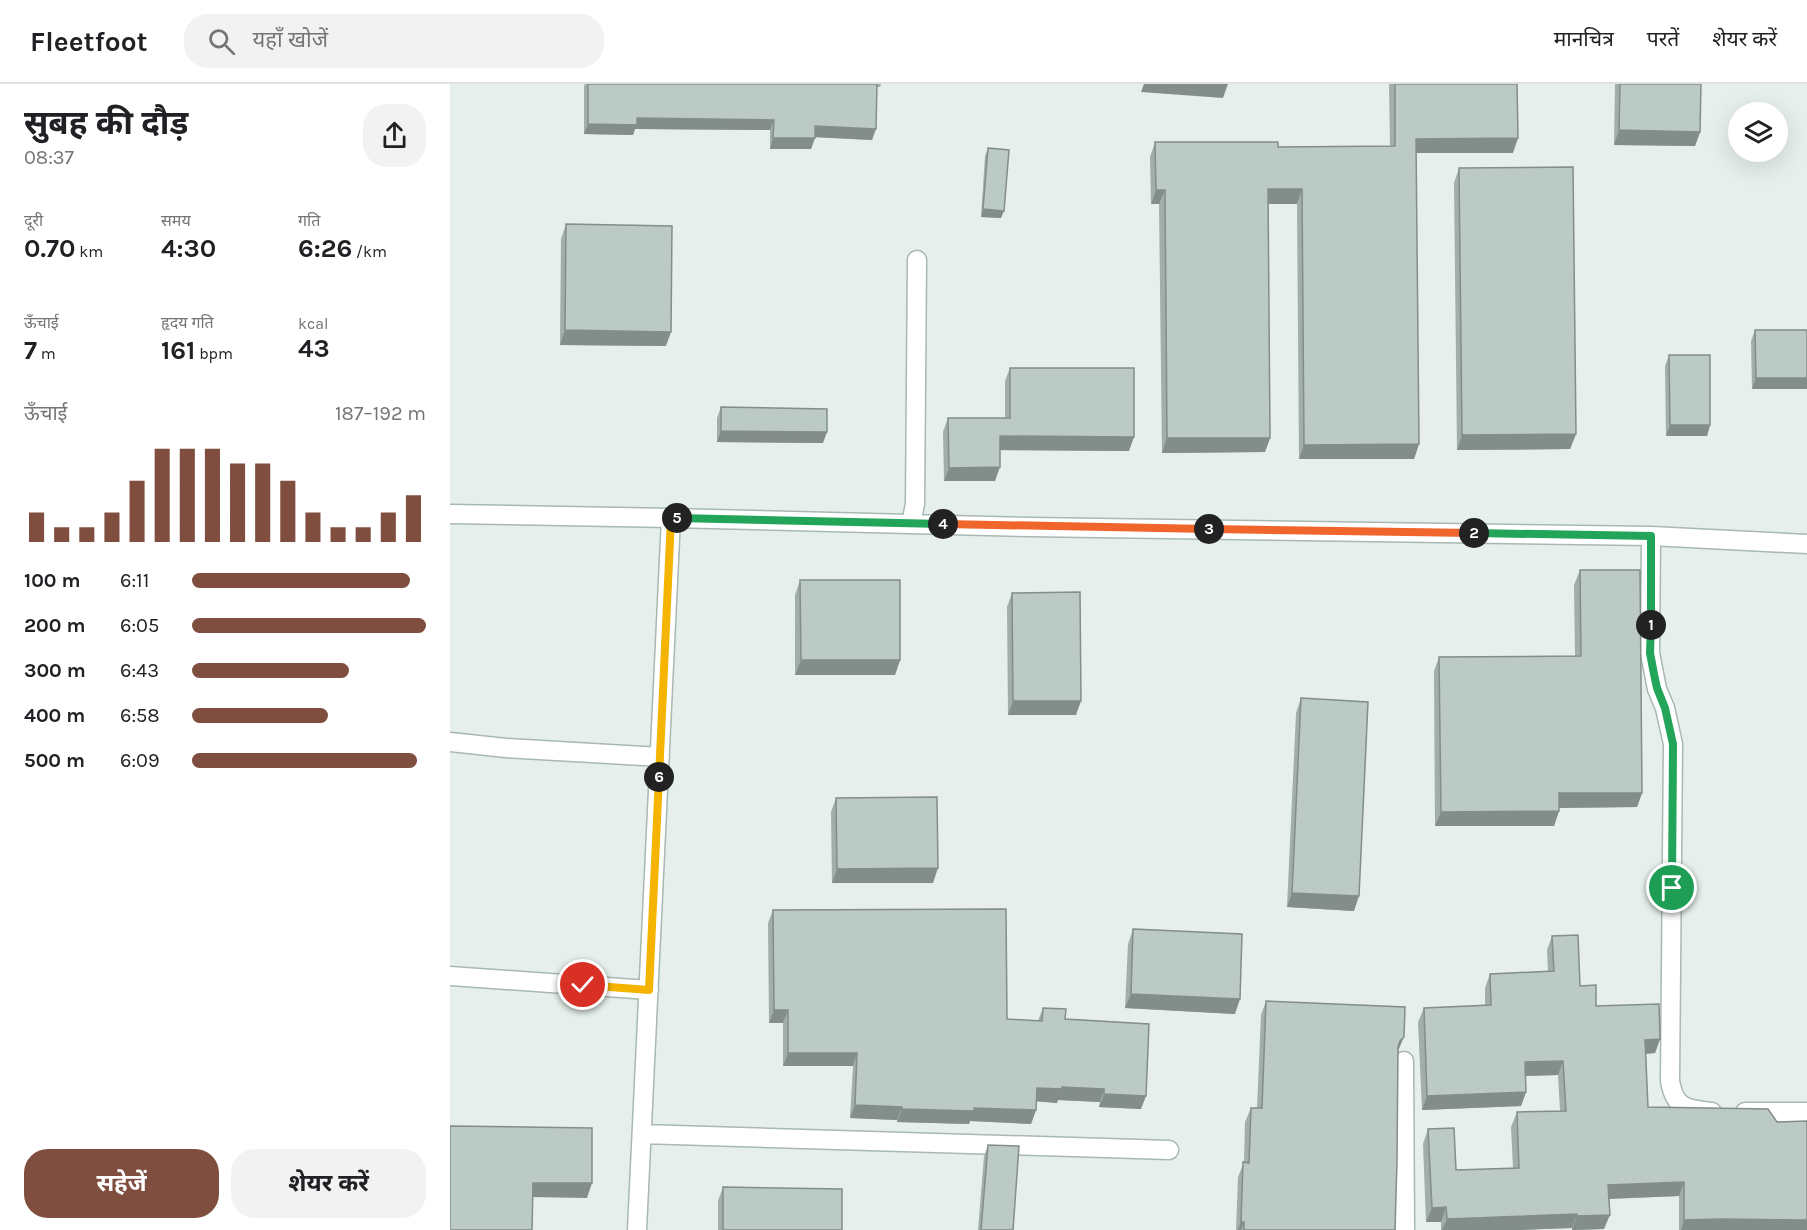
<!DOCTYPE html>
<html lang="hi">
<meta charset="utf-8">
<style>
body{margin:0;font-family:Karla,"Noto Sans Devanagari",sans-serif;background:#f2f2f2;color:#202124;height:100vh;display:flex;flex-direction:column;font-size:22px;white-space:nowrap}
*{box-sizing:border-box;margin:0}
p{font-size:20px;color:#757577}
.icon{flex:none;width:33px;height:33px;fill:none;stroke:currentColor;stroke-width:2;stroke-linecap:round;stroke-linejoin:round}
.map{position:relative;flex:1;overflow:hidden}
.sheet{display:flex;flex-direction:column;background:#fff;width:450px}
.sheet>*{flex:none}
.tools{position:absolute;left:1278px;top:18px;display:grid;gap:12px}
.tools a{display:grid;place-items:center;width:60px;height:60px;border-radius:50%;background:#fff;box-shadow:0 6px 24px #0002;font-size:30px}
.pin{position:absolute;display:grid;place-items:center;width:51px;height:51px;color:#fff;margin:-26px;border:3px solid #fff;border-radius:50%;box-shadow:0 2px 6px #0007}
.km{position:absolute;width:30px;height:30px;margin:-15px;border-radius:50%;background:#222;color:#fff;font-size:16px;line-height:30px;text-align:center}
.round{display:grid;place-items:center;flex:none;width:63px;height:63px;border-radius:24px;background:#f2f2f2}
.head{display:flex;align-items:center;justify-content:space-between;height:102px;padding:0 24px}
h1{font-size:33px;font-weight:700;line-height:45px}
.figures{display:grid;grid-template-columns:repeat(3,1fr);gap:9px;height:102px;padding:6px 24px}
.figures div{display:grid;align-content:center}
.figures b{font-size:26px;font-weight:700}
.figures small{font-size:16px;font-weight:400}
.figures p{font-size:16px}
.chart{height:168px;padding:12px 24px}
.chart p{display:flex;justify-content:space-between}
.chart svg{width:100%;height:108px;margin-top:6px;stroke:#7f4e3f;stroke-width:6}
.action{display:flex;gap:12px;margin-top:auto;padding:12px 24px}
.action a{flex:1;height:69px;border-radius:24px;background:#7f4e3f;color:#fff;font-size:24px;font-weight:700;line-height:69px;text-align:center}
.action a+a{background:#f2f2f2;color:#202124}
ul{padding:0 24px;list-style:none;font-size:20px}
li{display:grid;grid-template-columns:96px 72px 1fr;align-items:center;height:45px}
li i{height:15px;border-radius:8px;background:#7f4e3f}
header{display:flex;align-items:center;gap:36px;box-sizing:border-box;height:84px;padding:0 30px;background:#fff;border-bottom:2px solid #e0e0e0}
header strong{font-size:28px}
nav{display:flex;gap:33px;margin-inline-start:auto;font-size:21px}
.search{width:420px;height:54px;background:#f2f2f2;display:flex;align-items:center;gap:15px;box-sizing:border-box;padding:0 21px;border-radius:24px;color:#757577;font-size:22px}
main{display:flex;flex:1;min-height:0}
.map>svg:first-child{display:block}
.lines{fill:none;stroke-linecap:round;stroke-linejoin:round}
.minor-casing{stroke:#a8b8b2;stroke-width:21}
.minor{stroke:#fff;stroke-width:18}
.wall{fill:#a1aea9}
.shaded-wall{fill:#838d89}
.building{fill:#bbcac4;stroke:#838d89;stroke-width:1.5}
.split-1-casing{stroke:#fff;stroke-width:12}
.split-2-casing{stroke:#fff;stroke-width:12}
.split-3-casing{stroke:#fff;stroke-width:12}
.split-4-casing{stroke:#fff;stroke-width:12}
.split-5-casing{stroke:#fff;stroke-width:12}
.split-6-casing{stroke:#fff;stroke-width:12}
.split-7-casing{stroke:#fff;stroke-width:12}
.split-1{stroke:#22a559;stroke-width:8}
.split-2{stroke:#22a559;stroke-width:8}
.split-3{stroke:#f0652b;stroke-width:8}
.split-4{stroke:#f0652b;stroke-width:8}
.split-5{stroke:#22a559;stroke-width:8}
.split-6{stroke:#f5b400;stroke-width:8}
.split-7{stroke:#f5b400;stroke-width:8}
</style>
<header>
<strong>Fleetfoot</strong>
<div class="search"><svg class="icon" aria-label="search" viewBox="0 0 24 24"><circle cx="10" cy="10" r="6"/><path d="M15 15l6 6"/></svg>यहाँ खोजें</div>
<nav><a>मानचित्र</a><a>परतें</a><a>शेयर करें</a></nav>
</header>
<main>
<section class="sheet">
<div class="head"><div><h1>सुबह की दौड़</h1><p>08:37</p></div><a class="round"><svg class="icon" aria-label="share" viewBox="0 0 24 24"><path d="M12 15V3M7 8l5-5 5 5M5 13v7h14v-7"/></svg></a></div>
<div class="figures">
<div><p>दूरी</p><b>0.70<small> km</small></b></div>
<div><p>समय</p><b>4:30</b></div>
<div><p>गति</p><b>6:26<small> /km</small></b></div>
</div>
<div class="figures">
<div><p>ऊँचाई</p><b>7<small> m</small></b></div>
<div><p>हृदय गति</p><b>161<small> bpm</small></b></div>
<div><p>kcal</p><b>43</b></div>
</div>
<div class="chart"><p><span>ऊँचाई</span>187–192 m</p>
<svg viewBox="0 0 160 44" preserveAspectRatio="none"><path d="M5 44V32M15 44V38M25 44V38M35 44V32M45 44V19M55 44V6M65 44V6M75 44V6M85 44V12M95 44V12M105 44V19M115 44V32M125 44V38M135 44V38M145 44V32M155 44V25"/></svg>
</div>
<ul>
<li><b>100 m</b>6:11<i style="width:93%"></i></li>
<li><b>200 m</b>6:05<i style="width:100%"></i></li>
<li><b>300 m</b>6:43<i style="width:67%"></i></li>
<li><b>400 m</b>6:58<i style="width:58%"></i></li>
<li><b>500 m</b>6:09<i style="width:96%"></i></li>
</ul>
<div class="action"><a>सहेजें</a><a>शेयर करें</a></div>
</section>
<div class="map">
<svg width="1357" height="1146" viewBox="0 0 1357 1146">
<rect width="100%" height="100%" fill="#e6efeb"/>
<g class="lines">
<defs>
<path id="minor" d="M 0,430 L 221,434 L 579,443 L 1201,452 L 1357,460
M 461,440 L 465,420 L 467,176
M 1201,452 L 1200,569 L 1207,605 L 1215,624 L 1223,660 L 1220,997 C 1225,1025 1236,1025 1262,1028
M 0,658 L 56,664 L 210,673
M 0,892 L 199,906
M 954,977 L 955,1146
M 1295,1028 L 1357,1028
M 192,1050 L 719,1066
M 187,1146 L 221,434"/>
</defs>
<use href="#minor" class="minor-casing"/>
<use href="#minor" class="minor"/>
</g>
<path class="wall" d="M 135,0 L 431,0 L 430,3 L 427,3 L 422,56 L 365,53 L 361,65 L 320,65 L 320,46 L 185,45 L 183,51 L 134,50 L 134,2 Z
M 939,0 L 1067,0 L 1063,69 L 966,69 L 969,360 L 964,375 L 849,375 L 847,120 L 818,120 L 820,354 L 815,368 L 712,369 L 709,120 L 701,120 L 700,73 L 705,58 L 828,63 L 940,62 Z
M 1165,0 L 1251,0 L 1250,48 L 1245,62 L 1164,61 Z
M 538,64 L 551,134 L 531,133 L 535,72 Z
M 1009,84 L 1126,350 L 1120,365 L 1007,366 L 1004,99 Z
M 116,140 L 216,262 L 110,261 L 111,155 Z
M 1305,246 L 1357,246 L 1302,305 L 1301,257 Z
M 1219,271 L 1260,341 L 1257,352 L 1216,352 L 1215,282 Z
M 560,284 L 679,367 L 550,366 L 545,397 L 494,397 L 493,348 L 498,334 L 555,334 L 555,297 Z
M 271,323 L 373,359 L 267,358 L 267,334 Z
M 1130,486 L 1192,709 L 1187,723 L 1109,724 L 1109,727 L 1104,742 L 985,742 L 984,587 L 989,573 L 1125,572 L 1124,501 Z
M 350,496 L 450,576 L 445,591 L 345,591 L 345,511 Z
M 562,509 L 626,631 L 558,631 L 557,523 Z
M 851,614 L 904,827 L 837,823 L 846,629 Z
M 386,714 L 483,799 L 382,799 L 381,728 Z
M 323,826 L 557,935 L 588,937 L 593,924 L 615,935 L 691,1025 L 649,1023 L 650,1018 L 608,1016 L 607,1019 L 586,1017 L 586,1026 L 581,1040 L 520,1037 L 519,1040 L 447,1038 L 447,1036 L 400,1034 L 403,982 L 333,982 L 333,939 L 319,939 L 318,839 Z
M 683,845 L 785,930 L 675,924 L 678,860 Z
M 1102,852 L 1130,902 L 1146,922 L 1210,955 L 1205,969 L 1196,970 L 1198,1023 L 1357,1146 L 1229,1146 L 1229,1112 L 1159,1115 L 1154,1145 L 1122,1146 L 1122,1144 L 1070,1146 L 991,1146 L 991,1138 L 976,1138 L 973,1060 L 978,1045 L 1006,1086 L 1063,1084 L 1061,1043 L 1067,1028 L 1110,1027 L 1108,991 L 1076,992 L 1076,1008 L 1071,1022 L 972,1026 L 968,938 L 974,924 L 1035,922 L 1035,904 L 1040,890 L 1098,888 L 1097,866 Z
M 816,917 L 948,968 L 945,1146 L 786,1146 L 788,1093 L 794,1078 L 795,1038 L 801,1024 L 807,1024 L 811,931 Z
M 538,1061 L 563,1146 L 528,1146 L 534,1072 Z
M 273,1103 L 392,1146 L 268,1146 L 268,1117 Z"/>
<path class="shaded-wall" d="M 694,0 L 778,0 L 773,14 L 691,8 Z
M 187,34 L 324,36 L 320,46 L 185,45 L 183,51 L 134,50 L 138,40 Z
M 365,42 L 426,45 L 422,56 L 361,53 Z
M 1169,46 L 1250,48 L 1245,62 L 1164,61 Z
M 323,54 L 365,54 L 361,65 L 320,65 Z
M 1068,54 L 1063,69 L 961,69 L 966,55 Z
M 818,105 L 852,105 L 847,120 L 813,120 Z
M 706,106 L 715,106 L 709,120 L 701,120 Z
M 533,125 L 554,127 L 551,134 L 531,133 Z
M 115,246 L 221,248 L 216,262 L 110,261 Z
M 1306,294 L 1357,294 L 1357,305 L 1302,305 Z
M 1220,341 L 1260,341 L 1257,352 L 1216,352 Z
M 271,347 L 377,348 L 373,359 L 267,358 Z
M 1126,350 L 1120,365 L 1007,366 L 1012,351 Z
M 550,352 L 684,353 L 679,367 L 545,366 Z
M 717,354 L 820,354 L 815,368 L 712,369 Z
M 969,360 L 964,375 L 849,375 L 854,361 Z
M 550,383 L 545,397 L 494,397 L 499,384 Z
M 351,576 L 450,576 L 445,591 L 345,591 Z
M 563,617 L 631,617 L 626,631 L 558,631 Z
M 1109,709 L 1192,709 L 1187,723 L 1103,724 Z
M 1109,727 L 1104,742 L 985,742 L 991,728 Z
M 488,784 L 483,799 L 382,799 L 387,785 Z
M 842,809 L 909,812 L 904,827 L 837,823 Z
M 681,910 L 790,915 L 785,930 L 675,924 Z
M 324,926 L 338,926 L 333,939 L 319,939 Z
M 954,953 L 948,967 L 945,971 L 950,957 Z
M 1210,955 L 1205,969 L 1190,970 L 1195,956 Z
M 338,969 L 407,969 L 403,982 L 333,982 Z
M 1113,977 L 1108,991 L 1070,992 L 1075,978 Z
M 612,1003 L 654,1005 L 650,1018 L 608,1016 L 607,1019 L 582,1017 L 587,1004 Z
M 1076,1008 L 1071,1022 L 972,1026 L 977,1012 Z
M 654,1010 L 696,1012 L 691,1025 L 649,1023 Z
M 405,1021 L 452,1023 L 447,1036 L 400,1034 Z
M 524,1024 L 586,1026 L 581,1040 L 520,1037 L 519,1040 L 447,1038 L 452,1025 Z
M 1234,1098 L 1229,1112 L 1153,1115 L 1158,1101 Z
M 83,1099 L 142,1099 L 137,1114 L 78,1113 Z
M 996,1123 L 991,1138 L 976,1138 L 982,1124 Z
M 1127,1130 L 1122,1144 L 1070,1146 L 992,1146 L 997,1135 Z
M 1160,1131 L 1154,1145 L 1122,1146 L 1127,1132 Z
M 1271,1135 L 1357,1136 L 1357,1146 L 1231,1146 L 1234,1136 Z
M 791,1138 L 794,1138 L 791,1146 L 788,1146 Z"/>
<path class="building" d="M 138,0 L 427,0 L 426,45 L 365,42 L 365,54 L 323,54 L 324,36 L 187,34 L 187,41 L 138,40 Z
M 945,0 L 1067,0 L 1068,54 L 966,55 L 969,360 L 854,361 L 852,105 L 818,105 L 820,354 L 717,354 L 715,106 L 706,106 L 705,58 L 828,58 L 828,63 L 945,62 Z
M 1170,0 L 1251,0 L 1250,48 L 1169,46 Z
M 538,64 L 559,66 L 554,127 L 533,125 Z
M 1123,83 L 1126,350 L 1012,351 L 1009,84 Z
M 116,140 L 222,142 L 221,248 L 115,246 Z
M 1305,246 L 1357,246 L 1357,294 L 1306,294 Z
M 1219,271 L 1260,271 L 1260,341 L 1220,341 Z
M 560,284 L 684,284 L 684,353 L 550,352 L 550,383 L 499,384 L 498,334 L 560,334 Z
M 271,323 L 377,325 L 377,348 L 271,347 Z
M 1130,486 L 1190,486 L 1192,709 L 1109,709 L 1109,727 L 991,728 L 989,573 L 1131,572 Z
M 350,496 L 450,496 L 450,576 L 351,576 Z
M 630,508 L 631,617 L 563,617 L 562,509 Z
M 851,614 L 918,618 L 909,812 L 842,809 Z
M 487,713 L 488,784 L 387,785 L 386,714 Z
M 556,825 L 557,935 L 592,937 L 593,924 L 616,925 L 615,935 L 699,940 L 696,1012 L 654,1010 L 654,1005 L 612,1003 L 612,1005 L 587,1004 L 586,1026 L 524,1024 L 524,1027 L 452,1025 L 452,1023 L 405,1021 L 407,969 L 338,969 L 338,926 L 324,926 L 323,826 Z
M 683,845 L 792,850 L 790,915 L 681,910 Z
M 1128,851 L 1130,902 L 1146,901 L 1146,922 L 1209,920 L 1210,955 L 1195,956 L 1198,1023 L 1318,1025 L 1327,1038 L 1357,1037 L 1357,1136 L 1271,1135 L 1234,1136 L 1234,1098 L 1158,1101 L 1160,1131 L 1127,1132 L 1127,1130 L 997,1135 L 996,1123 L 982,1124 L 978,1045 L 1004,1044 L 1006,1086 L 1069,1084 L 1067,1028 L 1116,1027 L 1113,977 L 1075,978 L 1076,1008 L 977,1012 L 974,924 L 1041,921 L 1040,890 L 1104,887 L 1102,852 Z
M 816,917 L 955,923 L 954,953 L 950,957 L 948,963 L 947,1077 L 945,1146 L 794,1146 L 794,1138 L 791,1138 L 793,1078 L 799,1079 L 801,1024 L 812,1024 Z
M 0,1042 L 142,1044 L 142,1099 L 83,1099 L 82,1146 L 0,1146 Z
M 538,1061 L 569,1062 L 563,1146 L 531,1146 Z
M 273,1103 L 392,1105 L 392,1146 L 273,1146 Z"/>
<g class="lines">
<defs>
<path id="split-1" d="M 1201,541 L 1200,569 L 1204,590 L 1207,604 L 1215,624 L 1223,660 L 1222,804"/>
<path id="split-2" d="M 1024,449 L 1201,452 L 1201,541"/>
<path id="split-3" d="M 759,445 L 1024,449"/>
<path id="split-4" d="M 493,440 L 759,445"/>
<path id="split-5" d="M 227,434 L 493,440"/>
<path id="split-6" d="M 209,693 L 221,434 L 227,434"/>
<path id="split-7" d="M 133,901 L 199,906 L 209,693"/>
</defs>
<use href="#split-1" class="split-1-casing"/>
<use href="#split-2" class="split-2-casing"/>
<use href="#split-3" class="split-3-casing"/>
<use href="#split-4" class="split-4-casing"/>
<use href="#split-5" class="split-5-casing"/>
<use href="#split-6" class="split-6-casing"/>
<use href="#split-7" class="split-7-casing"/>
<use href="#split-1" class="split-1"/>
<use href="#split-2" class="split-2"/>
<use href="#split-3" class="split-3"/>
<use href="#split-4" class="split-4"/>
<use href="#split-5" class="split-5"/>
<use href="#split-6" class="split-6"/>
<use href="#split-7" class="split-7"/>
</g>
</svg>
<div class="tools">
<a><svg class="icon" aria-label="layers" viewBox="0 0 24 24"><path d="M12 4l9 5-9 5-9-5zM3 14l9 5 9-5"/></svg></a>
</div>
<div class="pin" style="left:1222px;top:804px;background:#1e9e55"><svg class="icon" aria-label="arrive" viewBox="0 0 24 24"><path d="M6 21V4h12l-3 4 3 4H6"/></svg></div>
<div class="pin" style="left:133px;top:901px;background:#d93025"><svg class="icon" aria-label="check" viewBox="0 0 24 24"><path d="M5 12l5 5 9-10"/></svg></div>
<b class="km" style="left:1201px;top:541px">1</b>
<b class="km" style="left:1024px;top:449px">2</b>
<b class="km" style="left:759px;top:445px">3</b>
<b class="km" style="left:493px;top:440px">4</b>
<b class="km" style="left:227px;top:434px">5</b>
<b class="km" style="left:209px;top:693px">6</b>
</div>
</main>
